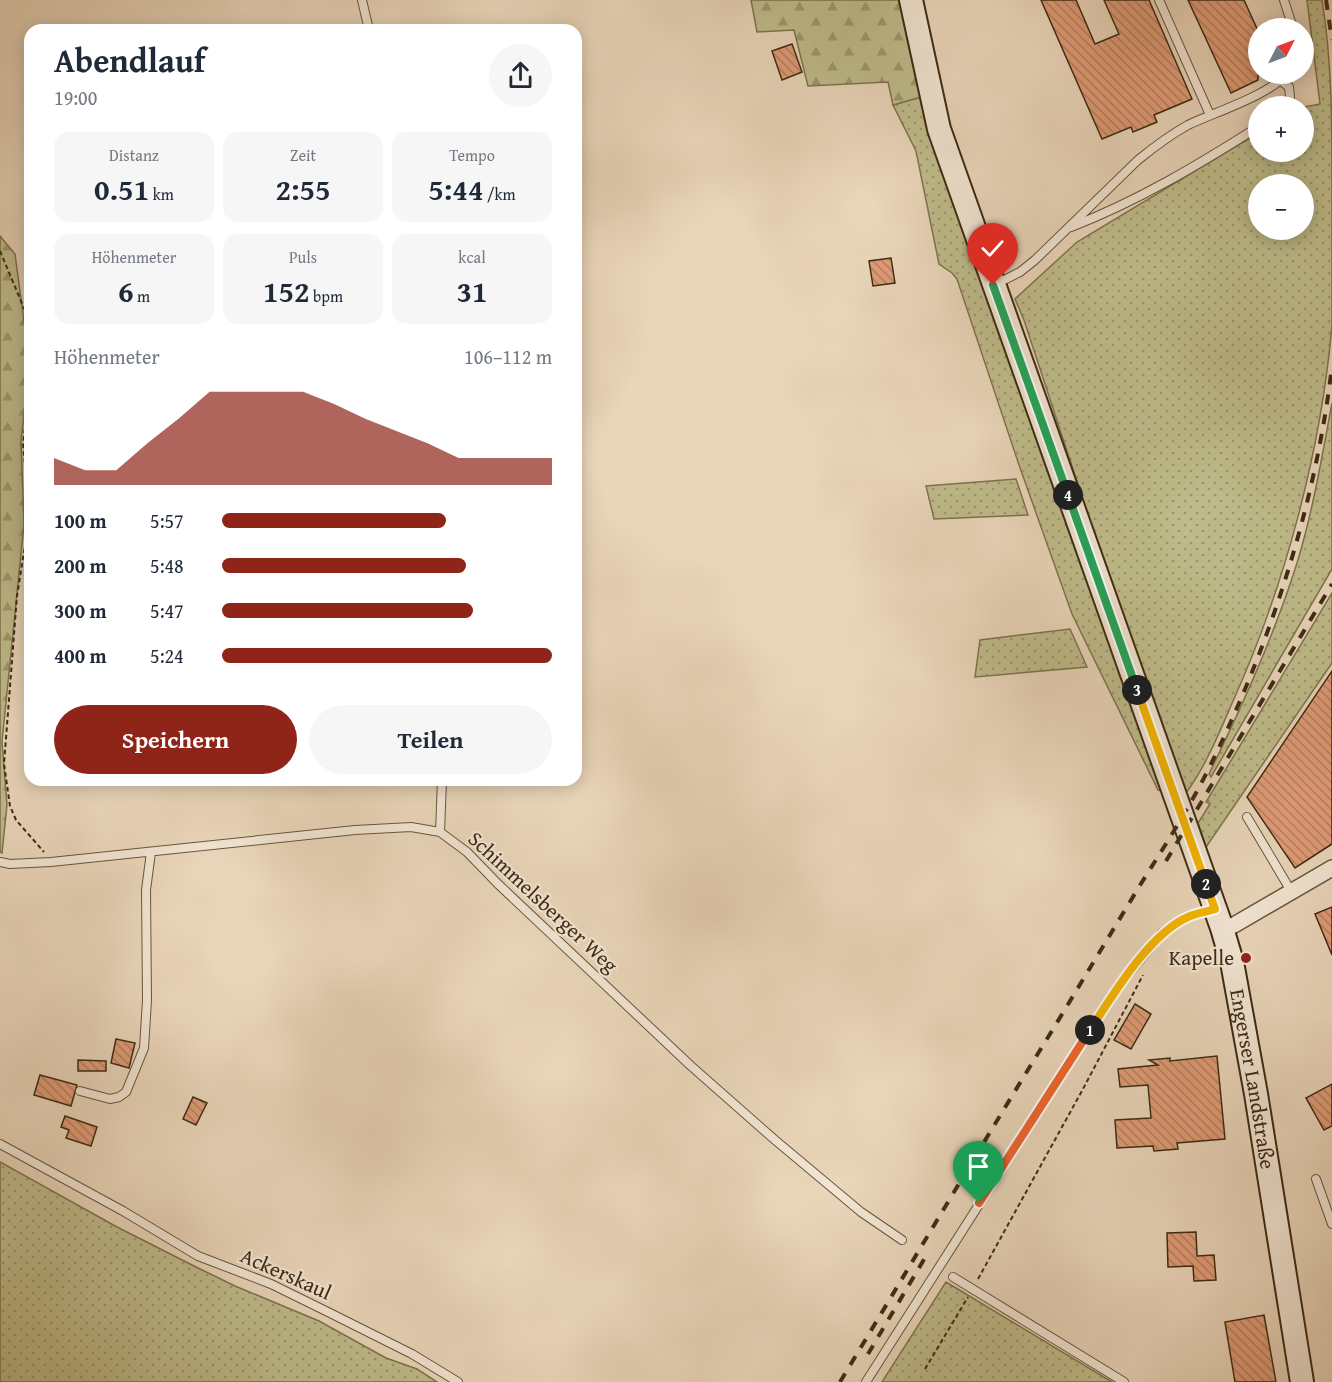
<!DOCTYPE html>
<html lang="de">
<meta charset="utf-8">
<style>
body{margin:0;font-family:"Gentium Book Plus",serif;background:#f6f6f7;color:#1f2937;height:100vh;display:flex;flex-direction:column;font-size:22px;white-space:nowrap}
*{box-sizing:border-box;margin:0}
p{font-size:20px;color:#747a83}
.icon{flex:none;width:33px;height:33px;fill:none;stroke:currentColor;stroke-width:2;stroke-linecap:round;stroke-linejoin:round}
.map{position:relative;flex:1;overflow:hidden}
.sheet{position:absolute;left:24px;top:24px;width:558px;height:762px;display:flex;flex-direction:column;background:#fff;border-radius:18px;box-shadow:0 3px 15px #0003}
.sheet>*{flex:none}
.needle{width:39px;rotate:48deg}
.tools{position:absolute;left:1248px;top:18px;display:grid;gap:12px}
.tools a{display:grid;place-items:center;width:66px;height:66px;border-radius:50%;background:#fff;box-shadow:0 3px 15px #0003;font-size:30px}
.pin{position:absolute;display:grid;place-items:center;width:51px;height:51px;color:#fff;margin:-62px -26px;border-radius:50% 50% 50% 0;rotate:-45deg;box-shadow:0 0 6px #0007}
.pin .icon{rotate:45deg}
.km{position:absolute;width:30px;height:30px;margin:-15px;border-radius:50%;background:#222;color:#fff;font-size:16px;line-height:30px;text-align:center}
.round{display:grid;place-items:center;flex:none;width:63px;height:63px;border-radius:32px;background:#f6f6f7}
.headline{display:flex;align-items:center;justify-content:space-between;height:102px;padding:0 30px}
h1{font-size:33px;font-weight:700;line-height:45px}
.stats{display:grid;grid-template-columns:repeat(3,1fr);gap:9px;height:102px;padding:6px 30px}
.stats div{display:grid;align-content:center;border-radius:15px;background:#f6f6f7;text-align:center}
.stats b{font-size:30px;font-weight:700}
.stats small{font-size:16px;font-weight:400}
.stats p{font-size:16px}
.chart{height:168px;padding:12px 30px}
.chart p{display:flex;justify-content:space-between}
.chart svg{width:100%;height:108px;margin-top:6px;fill:#8f2418;opacity:.7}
.action{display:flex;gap:12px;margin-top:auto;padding:12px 30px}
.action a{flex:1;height:69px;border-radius:36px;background:#8f2418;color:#fff;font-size:24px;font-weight:700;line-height:69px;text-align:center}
.action a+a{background:#f6f6f7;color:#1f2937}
ul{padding:0 30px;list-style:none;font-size:20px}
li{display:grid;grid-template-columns:96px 72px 1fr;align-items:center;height:45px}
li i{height:15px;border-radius:8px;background:#8f2418}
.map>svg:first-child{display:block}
.grass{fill:url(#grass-dots);stroke:#7e734e;stroke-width:1.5;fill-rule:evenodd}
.forest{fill:url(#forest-firs);stroke:#7e734e;stroke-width:1.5}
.building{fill:url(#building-back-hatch);stroke:#3d2b13;stroke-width:1.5}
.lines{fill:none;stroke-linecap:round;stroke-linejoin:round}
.lane-casing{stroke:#68563c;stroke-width:10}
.street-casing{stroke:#68563c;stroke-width:18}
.secondary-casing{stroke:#3d2b13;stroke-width:26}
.path{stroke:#3d2b13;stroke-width:2;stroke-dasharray:4.5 3;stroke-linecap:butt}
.lane{stroke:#f1e4d2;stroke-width:8}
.street{stroke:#f1e4d2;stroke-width:15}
.secondary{stroke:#f1e4d2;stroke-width:22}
.rail{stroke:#3d2b13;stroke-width:4;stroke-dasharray:10 10;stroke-linecap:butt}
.split-1-casing{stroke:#fff;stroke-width:12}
.split-2-casing{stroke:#fff;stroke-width:12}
.split-3-casing{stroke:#fff;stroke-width:12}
.split-4-casing{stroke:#fff;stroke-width:12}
.split-5-casing{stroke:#fff;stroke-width:12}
.split-1{stroke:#f0652b;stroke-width:8}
.split-2{stroke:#f5b400;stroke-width:8}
.split-3{stroke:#f5b400;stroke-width:8}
.split-4{stroke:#22a559;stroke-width:8}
.split-5{stroke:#22a559;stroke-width:8}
.poi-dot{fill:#8f2418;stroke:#f1e4d2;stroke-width:2}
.labels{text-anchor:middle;stroke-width:4.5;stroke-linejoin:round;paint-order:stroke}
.street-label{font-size:21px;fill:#3d2b13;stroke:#f1e4d2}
.poi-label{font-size:21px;fill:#3d2b13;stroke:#f1e4d2;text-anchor:end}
</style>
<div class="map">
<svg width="1332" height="1382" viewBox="0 0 1332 1382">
<defs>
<pattern id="grass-dots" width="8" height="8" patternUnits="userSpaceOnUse" patternTransform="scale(1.5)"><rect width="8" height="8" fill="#bfbb8a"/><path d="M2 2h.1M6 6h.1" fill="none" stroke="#9c9870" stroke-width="1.8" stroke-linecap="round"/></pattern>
<pattern id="forest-firs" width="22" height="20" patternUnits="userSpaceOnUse" patternTransform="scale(1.5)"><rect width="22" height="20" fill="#bfbb8a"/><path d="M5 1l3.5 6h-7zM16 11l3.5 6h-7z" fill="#9c9870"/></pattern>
<pattern id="building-back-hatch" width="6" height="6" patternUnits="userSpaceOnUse" patternTransform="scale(1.5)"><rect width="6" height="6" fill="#df9b76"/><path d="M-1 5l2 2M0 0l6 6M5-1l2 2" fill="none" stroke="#b67f60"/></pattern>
</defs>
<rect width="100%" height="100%" fill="#e9d5b9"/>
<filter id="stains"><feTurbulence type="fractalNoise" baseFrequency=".00333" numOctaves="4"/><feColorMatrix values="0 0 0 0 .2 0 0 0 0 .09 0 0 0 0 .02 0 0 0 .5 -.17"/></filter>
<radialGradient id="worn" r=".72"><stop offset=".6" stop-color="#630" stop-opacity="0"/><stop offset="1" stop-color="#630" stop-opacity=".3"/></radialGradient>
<path class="grass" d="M 1307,0 L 1322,0 C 1332,61 1332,123 1332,185 C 1332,231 1332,280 1332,325 C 1321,451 1285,586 1233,701 C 1220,731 1206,766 1186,793 L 1110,582 L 1024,320 L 1015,299 L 1077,242 L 1258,133 L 1258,152 L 1304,152 L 1304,107 L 1320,104 ZM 1258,184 L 1304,184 L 1304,230 L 1258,230 Z
M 921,97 L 944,178 L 1164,791 L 1158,790 L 1072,614 L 1019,465 L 957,279 L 952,273 L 939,264 L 916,151 L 893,105 Z
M 1332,403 L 1332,569 L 1211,777 L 1209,774 C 1242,706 1274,636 1297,563 C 1313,511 1322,456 1332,403 Z
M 1016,479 L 1028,515 L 934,519 L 926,486 Z
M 1332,593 L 1332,663 L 1206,847 L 1198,823 L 1210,804 L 1206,802 Z
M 1070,629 L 1087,667 L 975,677 L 980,640 Z
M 0,1162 L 117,1227 L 198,1268 L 235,1286 L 319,1321 L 386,1358 L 417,1369 L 437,1382 L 0,1382 Z
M 946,1282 L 1112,1382 L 882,1382 Z"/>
<path class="forest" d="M 751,0 L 901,0 L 921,97 L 893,105 L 888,82 L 808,86 L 794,30 L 757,32 Z
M 0,236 L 15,254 L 30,366 L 21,441 L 24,524 L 2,742 L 7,805 L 2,853 L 0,852 Z"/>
<path class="building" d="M 1041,0 L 1076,0 L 1095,44 L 1119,34 L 1104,0 L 1149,0 L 1192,99 L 1154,115 L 1157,122 L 1133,132 L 1131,127 L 1102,139 Z
M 1188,0 L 1244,0 L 1258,31 L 1258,80 L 1231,93 Z
M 792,44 L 802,72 L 782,80 L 772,51 Z
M 891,258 L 895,283 L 873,286 L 869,261 Z
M 1332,671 L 1332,844 L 1295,868 L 1247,797 Z
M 1332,907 L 1332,955 L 1315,914 Z
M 1135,1004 L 1151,1014 L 1131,1049 L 1114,1040 Z
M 116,1039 L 135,1043 L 129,1068 L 111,1063 Z
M 1217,1056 L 1225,1139 L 1177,1143 L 1178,1149 L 1154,1151 L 1153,1146 L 1117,1148 L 1115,1120 L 1151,1118 L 1148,1085 L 1120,1087 L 1118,1069 L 1158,1065 L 1149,1060 L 1170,1058 L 1170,1061 Z
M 78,1060 L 106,1061 L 106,1071 L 78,1071 Z
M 40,1075 L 77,1085 L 71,1106 L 34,1095 Z
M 1332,1084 L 1332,1126 L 1324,1130 L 1306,1098 Z
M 193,1097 L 207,1103 L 196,1125 L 183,1119 Z
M 65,1116 L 97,1127 L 91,1146 L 66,1138 L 69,1130 L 61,1127 Z
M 1196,1232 L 1197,1256 L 1214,1255 L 1216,1280 L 1194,1281 L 1193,1266 L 1168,1267 L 1167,1233 Z
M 1264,1315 L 1276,1382 L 1235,1382 L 1225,1322 Z"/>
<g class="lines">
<defs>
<path id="lane" d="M 362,0 L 369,30
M 1159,0 L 1210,115
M 1284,0 L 1293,28
M 1281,81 L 1289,87 L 1290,97 L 1286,106
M 1071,227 C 1138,201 1198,165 1258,127
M 998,283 L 1020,272 L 1035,260 L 1138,160 C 1154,147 1170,135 1188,125 C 1213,113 1272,94 1286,74
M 1247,817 L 1291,891
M 440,832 L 442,780
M 0,862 L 10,864 L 51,862 L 355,830 L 411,827 L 440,832 L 467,852 L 498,884 L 691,1066 L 775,1140 L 861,1212 L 902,1240
M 80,1091 L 110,1099 L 119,1097 L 126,1092 L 144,1048 L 147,1000 L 146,890 L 151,852
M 0,1144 L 123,1211 L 198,1256 L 271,1284 L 332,1314 L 412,1354 L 458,1382
M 1316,1179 L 1332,1224
M 953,1277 L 1124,1382
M 866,1382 L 1117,988 L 1162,933 L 1187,917 L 1214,910"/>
<path id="street" d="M 1222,928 L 1234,925 L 1332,868"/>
<g id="secondary">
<path id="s1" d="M 911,0 L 939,129 L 1222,928 L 1232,962 L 1256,1094 L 1302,1382"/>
</g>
</defs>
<use href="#lane" class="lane-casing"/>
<use href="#street" class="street-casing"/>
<use href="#secondary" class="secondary-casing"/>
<path class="path" d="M 0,251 L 26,313 L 30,360
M 30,384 L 23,444 L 26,477 L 26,539 L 17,596 L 4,764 L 10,806 L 16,820 L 44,852
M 978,1279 L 1083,1089 L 1143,975
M 925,1369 L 968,1297"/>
<use href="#lane" class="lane"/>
<use href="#street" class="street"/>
<use href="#secondary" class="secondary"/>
<path class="rail" d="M 1326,0 L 1332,40
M 1166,861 L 1332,584
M 868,1354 L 929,1251
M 840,1382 C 910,1266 979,1149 1050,1034 C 1081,983 1111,933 1142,882 C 1166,844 1191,805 1211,764 C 1272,640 1316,502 1332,366"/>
</g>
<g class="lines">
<defs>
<path id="split-1" d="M 979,1203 L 1090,1030"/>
<path id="split-2" d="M 1090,1030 C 1113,995 1149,934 1188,917 C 1196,913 1206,912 1215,909 L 1206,884"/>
<path id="split-3" d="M 1137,690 L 1206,884"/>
<path id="split-4" d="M 1068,495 L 1137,690"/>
<path id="split-5" d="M 993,285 L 1068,495"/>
</defs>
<use href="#split-1" class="split-1-casing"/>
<use href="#split-2" class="split-2-casing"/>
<use href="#split-3" class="split-3-casing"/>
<use href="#split-4" class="split-4-casing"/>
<use href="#split-5" class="split-5-casing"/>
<use href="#split-1" class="split-1"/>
<use href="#split-2" class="split-2"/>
<use href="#split-3" class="split-3"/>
<use href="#split-4" class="split-4"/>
<use href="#split-5" class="split-5"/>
</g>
<circle class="poi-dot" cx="1246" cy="958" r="6"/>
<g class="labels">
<g class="street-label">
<text transform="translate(543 902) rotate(43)" y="7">Schimmelsberger Weg</text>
<text dy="7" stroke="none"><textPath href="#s1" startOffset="1134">Engerser Landstraße</textPath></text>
<text transform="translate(286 1274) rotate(24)" y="7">Ackerskaul</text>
</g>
<g class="poi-label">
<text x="1234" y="965">Kapelle</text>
</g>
</g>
<rect width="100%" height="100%" filter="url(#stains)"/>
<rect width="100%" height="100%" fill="url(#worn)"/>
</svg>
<div class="tools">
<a><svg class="needle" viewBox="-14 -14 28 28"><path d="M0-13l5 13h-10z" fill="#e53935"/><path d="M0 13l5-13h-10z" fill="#747a83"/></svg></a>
<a>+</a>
<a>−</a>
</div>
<div class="pin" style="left:979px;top:1203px;background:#1e9e55"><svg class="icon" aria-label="arrive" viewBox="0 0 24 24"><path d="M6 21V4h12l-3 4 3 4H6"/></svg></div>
<div class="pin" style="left:993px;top:285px;background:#d93025"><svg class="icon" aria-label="check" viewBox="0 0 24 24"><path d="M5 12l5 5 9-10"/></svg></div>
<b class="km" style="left:1090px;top:1030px">1</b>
<b class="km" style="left:1206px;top:884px">2</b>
<b class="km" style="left:1137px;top:690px">3</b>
<b class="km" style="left:1068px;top:495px">4</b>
<section class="sheet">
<div class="headline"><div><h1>Abendlauf</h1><p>19:00</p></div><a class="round"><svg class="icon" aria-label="share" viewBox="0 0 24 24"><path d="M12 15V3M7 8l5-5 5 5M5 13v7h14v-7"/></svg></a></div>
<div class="stats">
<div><p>Distanz</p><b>0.51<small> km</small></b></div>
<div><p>Zeit</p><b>2:55</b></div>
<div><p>Tempo</p><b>5:44<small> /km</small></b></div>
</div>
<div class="stats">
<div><p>Höhenmeter</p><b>6<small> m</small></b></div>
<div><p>Puls</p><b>152<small> bpm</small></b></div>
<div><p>kcal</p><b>31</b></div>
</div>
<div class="chart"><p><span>Höhenmeter</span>106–112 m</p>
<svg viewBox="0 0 160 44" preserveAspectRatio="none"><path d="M0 44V33L10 38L20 38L30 27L40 17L50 6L60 6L70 6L80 6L90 11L100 17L110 22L120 27L130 33L140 33L150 33L160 33V44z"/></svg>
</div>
<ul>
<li><b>100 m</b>5:57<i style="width:68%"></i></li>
<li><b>200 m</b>5:48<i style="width:74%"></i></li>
<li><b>300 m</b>5:47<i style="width:76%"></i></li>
<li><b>400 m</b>5:24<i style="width:100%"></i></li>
</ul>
<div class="action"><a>Speichern</a><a>Teilen</a></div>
</section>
</div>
